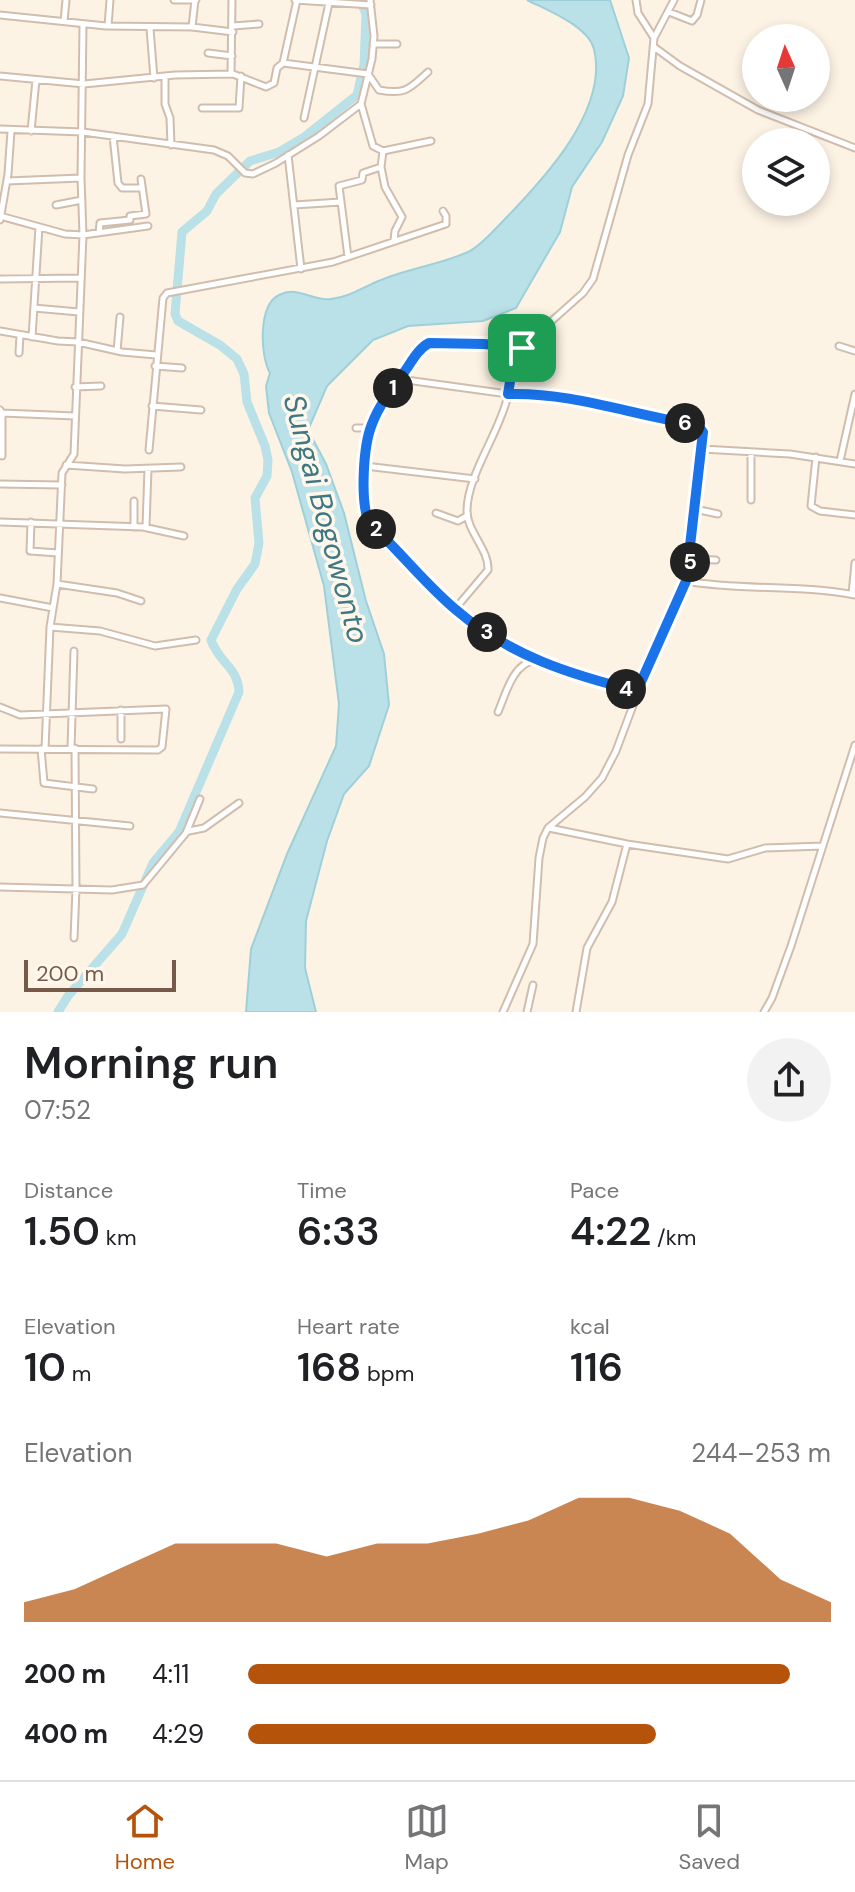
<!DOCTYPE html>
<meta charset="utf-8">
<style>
body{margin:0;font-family:"DM Sans",sans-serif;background:#f2f2f2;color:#202124;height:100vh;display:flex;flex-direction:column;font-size:30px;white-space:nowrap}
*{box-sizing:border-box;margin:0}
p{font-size:26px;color:#757577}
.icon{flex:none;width:44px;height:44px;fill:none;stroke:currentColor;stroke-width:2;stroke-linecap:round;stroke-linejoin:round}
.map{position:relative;height:1012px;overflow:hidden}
.sheet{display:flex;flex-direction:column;background:#fff;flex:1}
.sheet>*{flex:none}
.needle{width:52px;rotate:357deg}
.controls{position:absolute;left:742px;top:24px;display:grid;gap:16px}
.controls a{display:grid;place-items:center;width:88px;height:88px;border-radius:50%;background:#fff;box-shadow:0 4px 12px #0003;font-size:40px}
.scale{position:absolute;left:24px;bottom:20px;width:152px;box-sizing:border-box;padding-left:8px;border:4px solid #765949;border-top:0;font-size:22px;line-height:28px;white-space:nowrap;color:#765949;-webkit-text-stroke:6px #fff7ec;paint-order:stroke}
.pin{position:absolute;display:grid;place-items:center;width:68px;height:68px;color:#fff;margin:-34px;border-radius:16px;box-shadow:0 4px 12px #0006}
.km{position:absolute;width:40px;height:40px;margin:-20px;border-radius:50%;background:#222;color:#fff;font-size:22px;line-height:40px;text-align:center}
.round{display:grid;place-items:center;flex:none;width:84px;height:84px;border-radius:42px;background:#f2f2f2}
.headline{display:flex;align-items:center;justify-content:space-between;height:136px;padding:0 24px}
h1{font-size:44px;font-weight:600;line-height:60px}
.stats{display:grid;grid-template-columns:repeat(3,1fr);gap:12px;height:136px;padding:8px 24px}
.stats div{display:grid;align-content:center}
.stats b{font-size:40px;font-weight:600}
.stats small{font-size:22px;font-weight:400}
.stats p{font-size:22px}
.chart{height:224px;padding:16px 24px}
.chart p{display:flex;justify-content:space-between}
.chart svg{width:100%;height:144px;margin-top:8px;fill:#b45309;opacity:.7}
ul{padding:0 24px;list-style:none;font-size:26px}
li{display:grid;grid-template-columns:128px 96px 1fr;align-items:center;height:60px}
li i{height:20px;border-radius:10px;background:#b45309}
.dock{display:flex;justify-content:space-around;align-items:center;height:112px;border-top:2px solid #e0e0e0;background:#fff;font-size:22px;color:#757577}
.dock a{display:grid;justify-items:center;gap:4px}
.dock .on{color:#b45309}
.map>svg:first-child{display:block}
.water{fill:#b9e1e7;stroke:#9fd0d9;stroke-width:2}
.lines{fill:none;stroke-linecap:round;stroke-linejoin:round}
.river{stroke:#b9e1e7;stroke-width:9}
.street-casing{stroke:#d1bdad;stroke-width:9}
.street{stroke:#fff;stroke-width:5}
.route-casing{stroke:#fff;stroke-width:16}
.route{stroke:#1a73e8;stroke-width:10}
.labels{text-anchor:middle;stroke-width:7;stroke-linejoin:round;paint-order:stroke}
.water-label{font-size:30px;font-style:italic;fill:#3f7883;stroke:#fff7ec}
</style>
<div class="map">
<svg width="855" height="1012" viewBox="0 0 855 1012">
<rect width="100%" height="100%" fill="#fdf3e5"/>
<path class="water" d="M 527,0 L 610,0 L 629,58 L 623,96 L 602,142 L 572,187 L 560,232 L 516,308 L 483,321 L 408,326 L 373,340 L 327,386 L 308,430 L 326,464 L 344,513 L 366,601 L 384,654 L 389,705 L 369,766 L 344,794 L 327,841 L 306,921 L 305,968 L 316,1012 L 246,1012 L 251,949 L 287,854 L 336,746 L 339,704 L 324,586 L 292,472 L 269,413 L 266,386 L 270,373 C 260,356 258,305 279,295 C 299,285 312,302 331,299 C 349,297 360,289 376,282 C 405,269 439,265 468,252 C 481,246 494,230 504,220 C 543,180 609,110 594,49 C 588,26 547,10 527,0 Z"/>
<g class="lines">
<path class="river" d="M 58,1012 L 68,996 L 122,934 L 153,863 L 179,832 L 239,692 C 238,667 219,663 211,640 L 237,589 L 255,564 L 259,543 L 255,498 L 267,476 L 268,460 L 265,446 L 247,402 L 244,374 L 237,359 L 220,345 L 178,321 L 175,314 L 182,232 L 207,211 L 216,194 L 250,161 L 279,152 L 303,138 L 357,95 L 364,65 L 366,14 L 360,0"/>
<defs>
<path id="street" d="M 174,0 L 196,0
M 295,0 L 371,5
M 370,0 L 374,36 L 372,59 L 361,104 L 373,146 L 383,151 L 431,141
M 636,0 L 638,13 L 654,38 L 648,104 L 628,155 L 593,279 L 583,293 L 519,350 C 509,365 511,382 507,399 C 498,435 467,476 467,511 C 467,532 489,549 488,570 L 455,609 C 472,621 489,634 507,645 C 547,670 592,680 637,691
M 669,12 L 692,21 L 697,15 L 701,0
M 0,15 L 106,26 L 192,27 L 233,32
M 64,21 L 66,0
M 108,26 L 110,0
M 233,26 L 259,24
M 192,27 L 195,0
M 150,29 L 154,78
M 654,38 L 674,0
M 373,44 L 397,44
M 654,47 L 680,66 L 758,110 L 855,148
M 208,53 L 232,56
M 283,63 L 297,0
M 231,74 L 232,0
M 0,76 L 84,84 L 175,75 L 233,74 L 266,87 L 274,83 L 277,68 L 283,63 L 368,74 L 379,90 C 406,95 409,89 428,72
M 165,77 L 165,104 L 170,118 L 171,145
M 202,108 L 239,108 L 241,76
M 304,118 L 329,3
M 0,129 L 83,132 L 214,150 L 228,156 L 245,173 L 253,174 L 276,163 L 319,136 L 361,104
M 31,131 L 36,80
M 113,136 L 118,183 L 122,188 L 142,188
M 288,155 L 301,269
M 381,167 L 385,187 L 402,217 L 395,231 L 394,240
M 7,181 L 81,178
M 56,205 L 82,200
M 294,205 L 341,202
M 0,216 L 65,234 L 83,235 L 148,226
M 0,220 L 8,174 L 11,131
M 99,233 L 100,223 L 130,220 L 130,216 L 146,214 L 141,179
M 348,257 L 339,186 L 362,180 L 363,173 L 381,167 L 383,151
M 0,279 L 81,278
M 34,308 L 79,312
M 0,331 L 58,341 L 78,342 L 122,352 L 156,355
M 32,337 L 39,227
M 839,346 L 855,351
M 117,351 L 120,317
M 19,353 L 20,335
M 155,366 L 182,368
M 399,379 L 508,394 L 535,393 L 577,398 L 699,427 L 704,435 L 702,449 L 790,454 L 855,464
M 75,387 L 101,386
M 152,406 L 201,410
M 0,410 L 2,413 L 75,416
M 356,428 L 370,428
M 149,450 L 163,298 L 167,293 L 333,262 L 446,224 L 446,216 L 443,211
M 2,456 L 2,413
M 816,457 L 811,506 L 820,511 L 855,515
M 840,461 L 855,394
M 66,465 L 125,469 L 181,467
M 365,466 L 475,479
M 0,484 L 62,485
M 751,500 L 751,452
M 695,509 L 718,514
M 436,513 L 458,521 L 467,516
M 0,522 L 143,527 L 184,536
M 31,522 L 30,551 L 58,553
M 134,527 L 134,501
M 146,527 L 148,469
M 690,559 L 716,560
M 686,581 C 742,591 799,584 855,595
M 57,584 L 117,593 L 141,601
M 852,594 L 855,563
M 0,598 L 53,608
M 455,609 L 369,523 C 359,501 363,446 372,424 C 379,405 393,387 405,371 C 412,361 418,349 429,343 L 484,344 L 522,348
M 50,627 L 100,631 L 155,646 L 196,640
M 0,707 L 20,715 L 166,709 L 162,747 L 158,750 L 0,749
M 498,712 C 505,696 513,663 534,661
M 121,739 L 121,710
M 71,748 L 74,651
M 41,749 L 44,783 L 93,789
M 45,749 L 50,627 L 57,584 L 62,473 L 74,454 L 83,235 L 81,178 L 83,24
M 0,813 L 130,826
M 549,828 L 627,844 L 728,859 L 765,848 L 823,846
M 189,831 L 204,828 L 239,803
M 0,887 L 112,890 L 143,885 L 186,833 L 200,799
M 74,938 L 76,889 L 75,748
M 503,1012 L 533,944 L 539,858 L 543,838 L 548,828 L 585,797 L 602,778 L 616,751 L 653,652 L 686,581 L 702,449
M 527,1012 L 533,985
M 576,1012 L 587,948 L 612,902 L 627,844
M 764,1012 L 772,998 L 791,946 L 855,745"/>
</defs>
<use href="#street" class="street-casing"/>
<use href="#street" class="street"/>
</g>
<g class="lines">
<defs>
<path id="route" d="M 429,343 L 484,344 L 522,348 L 514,357 L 508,394 C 571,392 629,414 691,424 L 699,427 L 703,432 L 686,581 L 637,691 C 571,675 508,655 455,609 C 424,583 399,550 369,523 C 360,501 363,446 372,424 C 379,405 393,387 405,371 C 412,361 418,349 429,343 Z"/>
</defs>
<use href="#route" class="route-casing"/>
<use href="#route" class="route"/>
</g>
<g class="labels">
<g class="water-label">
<text transform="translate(326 519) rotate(75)" y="10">Sungai Bogowonto</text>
</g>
</g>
</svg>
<div class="controls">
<a><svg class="needle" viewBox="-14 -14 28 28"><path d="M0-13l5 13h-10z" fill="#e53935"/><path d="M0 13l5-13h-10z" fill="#757577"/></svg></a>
<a><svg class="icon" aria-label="layers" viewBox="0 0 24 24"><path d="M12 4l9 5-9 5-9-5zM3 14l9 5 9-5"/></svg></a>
</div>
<div class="scale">200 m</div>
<div class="pin" style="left:522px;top:348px;background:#1e9e55"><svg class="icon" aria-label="arrive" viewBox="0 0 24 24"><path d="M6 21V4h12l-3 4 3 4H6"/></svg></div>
<b class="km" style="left:393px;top:388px">1</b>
<b class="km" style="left:376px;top:529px">2</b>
<b class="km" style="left:487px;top:632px">3</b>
<b class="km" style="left:626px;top:689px">4</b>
<b class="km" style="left:690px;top:562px">5</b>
<b class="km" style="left:685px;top:423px">6</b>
</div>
<section class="sheet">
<div class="headline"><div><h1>Morning run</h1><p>07:52</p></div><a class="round"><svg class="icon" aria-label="share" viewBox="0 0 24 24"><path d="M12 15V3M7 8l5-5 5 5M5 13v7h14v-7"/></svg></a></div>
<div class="stats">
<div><p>Distance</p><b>1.50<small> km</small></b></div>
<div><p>Time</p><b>6:33</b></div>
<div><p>Pace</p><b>4:22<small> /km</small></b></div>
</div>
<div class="stats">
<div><p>Elevation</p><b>10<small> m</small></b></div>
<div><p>Heart rate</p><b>168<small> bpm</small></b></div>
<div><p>kcal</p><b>116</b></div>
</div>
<div class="chart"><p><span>Elevation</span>244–253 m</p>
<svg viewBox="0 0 160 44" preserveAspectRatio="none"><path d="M0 44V38L10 34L20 27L30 20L40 20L50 20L60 24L70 20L80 20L90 17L100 13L110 6L120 6L130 10L140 17L150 31L160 38V44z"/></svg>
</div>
<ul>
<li><b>200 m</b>4:11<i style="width:93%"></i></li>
<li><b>400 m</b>4:29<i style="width:70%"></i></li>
</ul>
</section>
<nav class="dock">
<a class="on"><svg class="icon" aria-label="home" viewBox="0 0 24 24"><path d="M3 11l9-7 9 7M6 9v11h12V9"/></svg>Home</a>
<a><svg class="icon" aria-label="map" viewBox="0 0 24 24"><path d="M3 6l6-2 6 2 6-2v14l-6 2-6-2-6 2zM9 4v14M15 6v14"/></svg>Map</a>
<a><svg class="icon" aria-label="saved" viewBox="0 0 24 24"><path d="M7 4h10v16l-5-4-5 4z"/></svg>Saved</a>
</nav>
